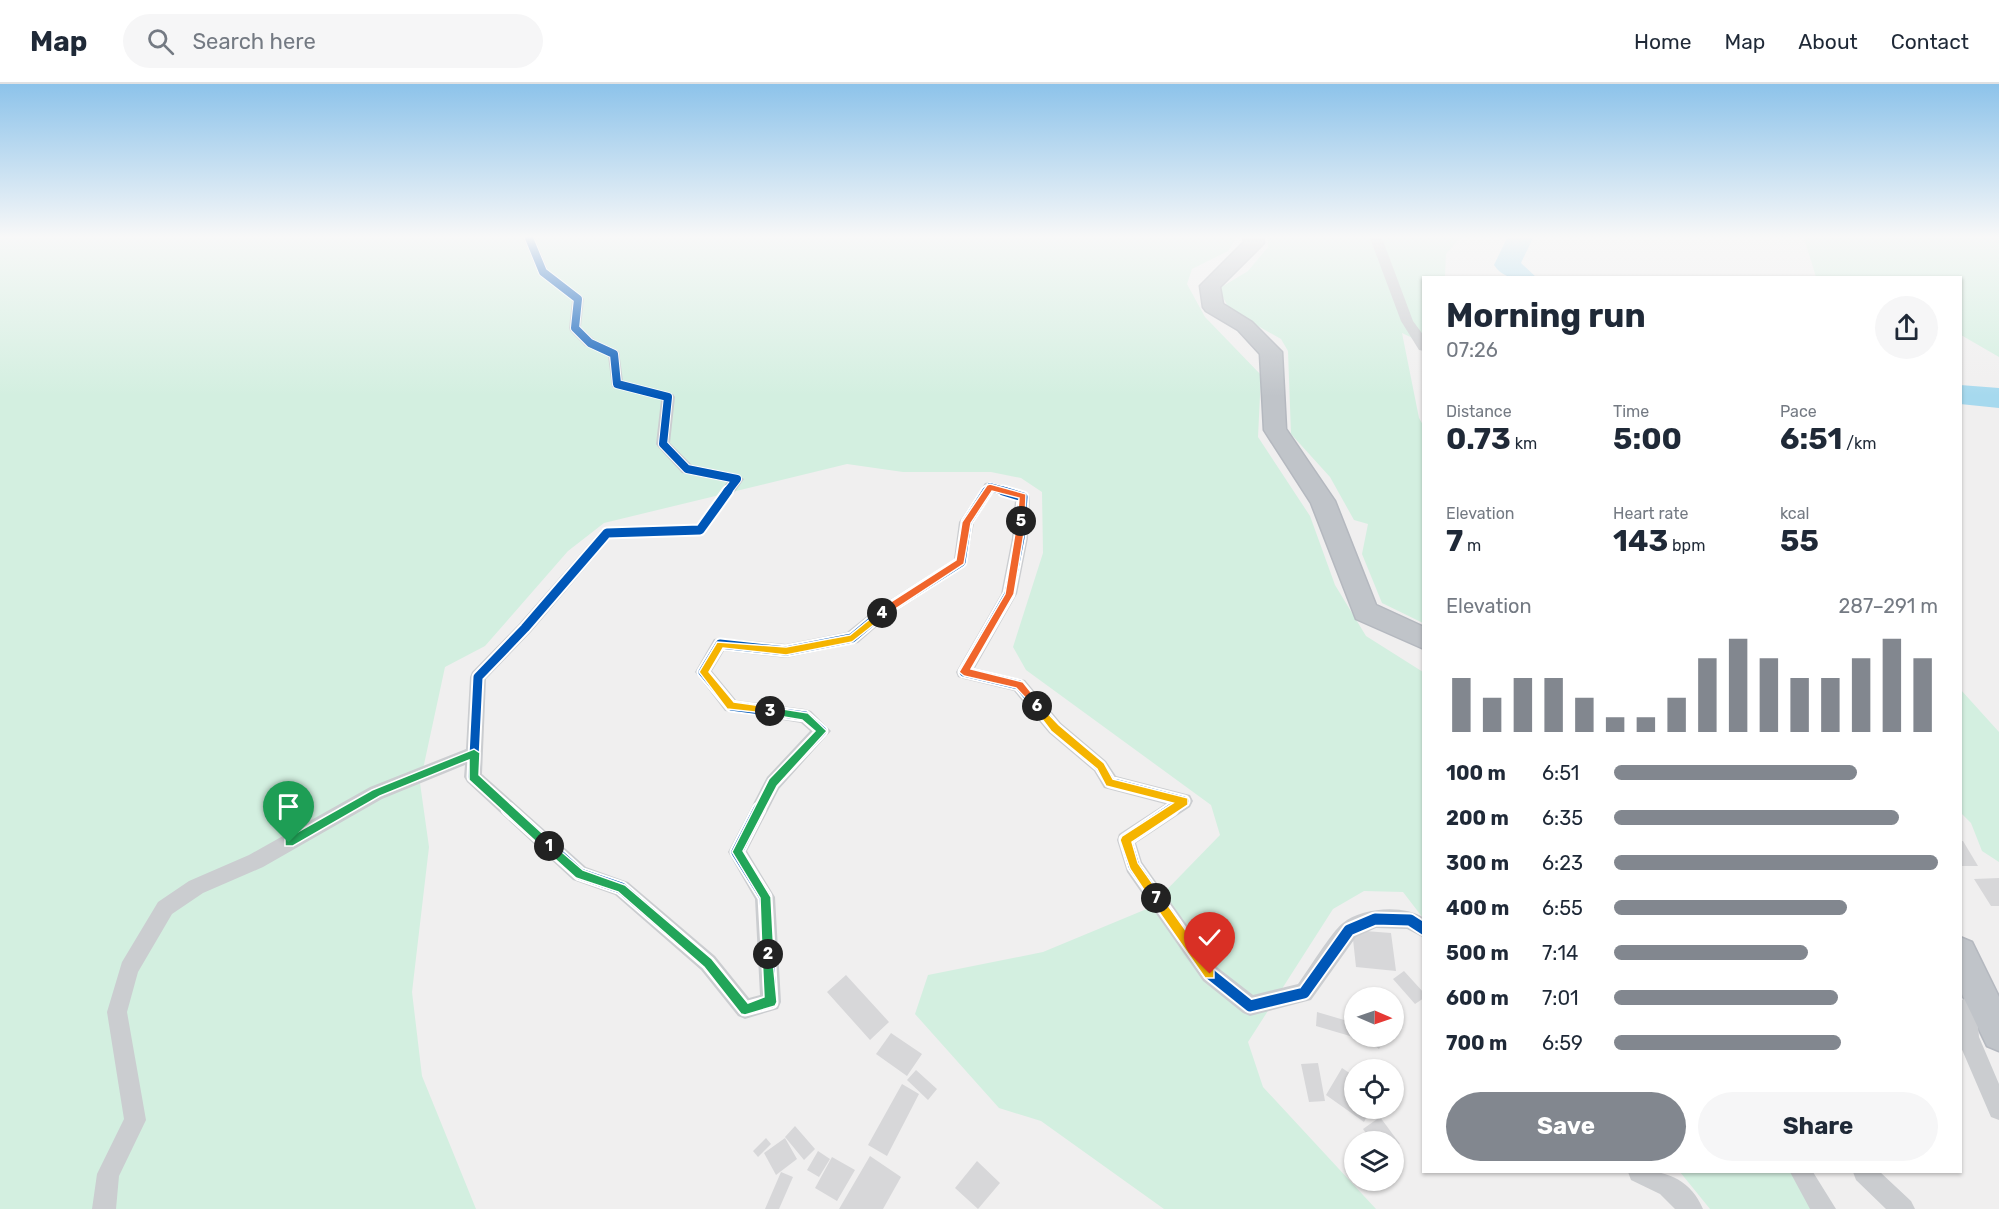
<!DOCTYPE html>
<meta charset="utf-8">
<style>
body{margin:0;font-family:Rubik,sans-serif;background:#f6f6f7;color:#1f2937;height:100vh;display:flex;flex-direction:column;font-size:22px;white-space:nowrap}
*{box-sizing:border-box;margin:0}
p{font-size:20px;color:#747a83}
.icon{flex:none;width:33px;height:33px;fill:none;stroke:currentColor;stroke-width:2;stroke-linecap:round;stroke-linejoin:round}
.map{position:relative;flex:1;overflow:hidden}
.details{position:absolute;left:1422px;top:192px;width:540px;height:897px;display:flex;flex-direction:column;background:#fff;border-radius:0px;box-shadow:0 2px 4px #0004}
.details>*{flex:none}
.needle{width:39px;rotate:92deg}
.controls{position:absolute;left:1344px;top:903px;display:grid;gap:12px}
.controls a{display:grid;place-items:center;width:60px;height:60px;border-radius:50%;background:#fff;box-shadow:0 2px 4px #0004;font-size:30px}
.pin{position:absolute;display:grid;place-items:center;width:51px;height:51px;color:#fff;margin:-62px -26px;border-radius:50% 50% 50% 0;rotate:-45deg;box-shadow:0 0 6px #0007}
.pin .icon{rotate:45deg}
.km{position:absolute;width:30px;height:30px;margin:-15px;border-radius:50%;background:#222;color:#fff;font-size:16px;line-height:30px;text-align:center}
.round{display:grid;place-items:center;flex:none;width:63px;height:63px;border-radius:32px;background:#f6f6f7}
.headline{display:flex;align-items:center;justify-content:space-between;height:102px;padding:0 24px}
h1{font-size:33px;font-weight:700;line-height:45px}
.figures{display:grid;grid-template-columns:repeat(3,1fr);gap:9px;height:102px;padding:6px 24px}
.figures div{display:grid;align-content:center}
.figures b{font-size:30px;font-weight:700}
.figures small{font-size:16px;font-weight:400}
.figures p{font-size:16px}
.chart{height:168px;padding:12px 24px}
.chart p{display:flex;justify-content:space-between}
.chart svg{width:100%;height:108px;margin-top:6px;stroke:#82878f;stroke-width:6}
.action{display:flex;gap:12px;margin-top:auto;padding:12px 24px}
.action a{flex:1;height:69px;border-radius:36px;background:#82878f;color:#fff;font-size:24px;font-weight:700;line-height:69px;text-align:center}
.action a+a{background:#f6f6f7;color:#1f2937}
ul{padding:0 24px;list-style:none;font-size:20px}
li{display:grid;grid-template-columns:96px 72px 1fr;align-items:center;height:45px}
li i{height:15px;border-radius:8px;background:#82878f}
header{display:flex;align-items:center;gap:36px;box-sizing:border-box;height:84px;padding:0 30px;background:#fff;border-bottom:2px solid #e0e1e3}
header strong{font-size:28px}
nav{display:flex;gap:33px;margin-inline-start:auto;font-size:21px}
.search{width:420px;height:54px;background:#f6f6f7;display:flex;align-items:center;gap:15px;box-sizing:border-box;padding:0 21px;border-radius:33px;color:#747a83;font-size:22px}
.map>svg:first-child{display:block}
.green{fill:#d3efe0}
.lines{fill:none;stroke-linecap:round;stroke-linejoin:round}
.river{fill:#a6d9ee;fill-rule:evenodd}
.building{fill:#d7d7d9}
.trunk-casing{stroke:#b4b8bf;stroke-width:3}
.minor{fill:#cbcdd0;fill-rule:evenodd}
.trunk{fill:#c0c4c9;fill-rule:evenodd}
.cycleway-far2-casing{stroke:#fff;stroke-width:10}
.cycleway-far1-casing{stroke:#fff;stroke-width:13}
.cycleway-casing{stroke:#fff;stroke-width:15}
.cycleway-far2{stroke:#0057b8;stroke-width:8}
.cycleway-far1{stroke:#0057b8;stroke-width:9}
.cycleway{stroke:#0057b8;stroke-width:11}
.split-1{fill:#22a559;stroke:#fff;stroke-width:1.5}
.split-2{fill:#22a559;stroke:#fff;stroke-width:1.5}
.split-3{fill:#22a559;stroke:#fff;stroke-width:1.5}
.split-4{fill:#f5b400;stroke:#fff;stroke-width:1.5}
.split-5{fill:#f0652b;stroke:#fff;stroke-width:1.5}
.split-6{fill:#f0652b;stroke:#fff;stroke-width:1.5}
.split-7{fill:#f5b400;stroke:#fff;stroke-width:1.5}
.split-8{fill:#f5b400;stroke:#fff;stroke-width:1.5}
</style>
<header>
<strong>Map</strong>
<div class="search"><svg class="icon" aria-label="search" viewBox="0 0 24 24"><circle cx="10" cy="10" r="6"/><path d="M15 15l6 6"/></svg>Search here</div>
<nav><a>Home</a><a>Map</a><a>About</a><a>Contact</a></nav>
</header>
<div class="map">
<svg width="1999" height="1125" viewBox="0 0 1999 1125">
<rect width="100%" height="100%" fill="#f0efef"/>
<path class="green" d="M 0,154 L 1236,154 L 1228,167 L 1192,185 L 1187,200 L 1205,233 L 1261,291 L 1258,353 L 1310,432 L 1335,501 L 1366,552 L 1423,588 L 1423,834 L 1403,808 L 1364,807 L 1333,825 L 1248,958 L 1263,1003 L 1376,1125 L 1164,1125 L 1041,1037 L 999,1024 L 915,930 L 928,891 L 1043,868 L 1149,824 L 1220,751 L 1211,721 L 1026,586 L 1013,563 L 1043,469 L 1042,408 L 1021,394 L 991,388 L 903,388 L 847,380 L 604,439 L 568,467 L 485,562 L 445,583 L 420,699 L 429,763 L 412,908 L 422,992 L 476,1125 L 0,1125 Z
M 1268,154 L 1460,154 L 1446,170 L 1445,193 L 1424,194 L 1423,259 L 1402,249 L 1419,334 L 1423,341 L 1423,539 L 1382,519 L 1362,470 L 1368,440 L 1354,436 L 1330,393 L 1291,350 L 1288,267 L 1281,255 L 1230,226 L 1220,208 L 1220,204 L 1248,187 L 1268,163 Z
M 1804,154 L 1999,154 L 1999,273 L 1961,251 L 1960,194 L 1816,193 Z
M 1961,606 L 1999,648 L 1999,778 L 1982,767 L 1971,739 L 1961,729 Z
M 1680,1088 L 1791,1088 L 1811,1125 L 1710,1125 Z"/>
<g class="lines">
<path class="river" d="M 1507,154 L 1533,154 L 1521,179 L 1537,194 C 1519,194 1505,197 1494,181 Z
M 1960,301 L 1999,304 L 1999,324 L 1960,320 Z"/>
</g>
<path class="building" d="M 1960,757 L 1963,757 L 1978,782 L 1960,782 Z
M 1999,794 L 1999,822 L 1991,822 L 1974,795 Z
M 1352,846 L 1391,849 L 1396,887 L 1356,883 Z
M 1404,887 L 1424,909 L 1424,914 L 1415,920 L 1393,895 Z
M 846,891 L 889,938 L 870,956 L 827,908 Z
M 1317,928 L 1351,938 L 1350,952 L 1316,942 Z
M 891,949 L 922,970 L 907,992 L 876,970 Z
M 1363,952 L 1387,952 L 1379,965 Z
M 1318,979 L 1325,1017 L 1309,1018 L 1301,980 Z
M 1342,984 L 1354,992 L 1354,1024 L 1371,1024 L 1364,1038 L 1326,1011 Z
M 916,986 L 937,1005 L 928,1016 L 907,996 Z
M 902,1000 L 919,1010 L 887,1072 L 868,1061 Z
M 1380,1033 L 1400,1060 L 1394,1064 L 1394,1058 L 1372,1058 L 1363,1045 Z
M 795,1042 L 815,1065 L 804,1076 L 785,1053 Z
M 766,1054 L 771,1060 L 758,1073 L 753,1067 Z
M 785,1054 L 797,1075 L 776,1091 L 764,1069 Z
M 818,1067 L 830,1075 L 819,1093 L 807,1086 Z
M 870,1072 L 901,1093 L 883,1125 L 839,1125 Z
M 832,1073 L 855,1086 L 837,1117 L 815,1104 Z
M 977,1077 L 1000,1099 L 978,1125 L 955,1104 Z
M 781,1088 L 793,1093 L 779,1125 L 765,1125 Z"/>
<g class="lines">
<defs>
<path id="trunk" d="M 1243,154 L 1263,154 L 1264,159 L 1220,203 L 1223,220 L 1252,238 L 1282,268 L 1286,345 L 1335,417 L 1376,521 L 1424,543 L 1424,565 L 1356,535 L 1311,419 L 1264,346 L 1260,270 L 1238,246 L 1206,227 L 1203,223 L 1200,202 L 1244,158 Z
M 1960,853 L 1972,858 L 1999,913 L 1999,967 L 1987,962 L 1960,906 Z"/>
</defs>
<use href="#trunk" class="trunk-casing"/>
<path class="minor" d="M 523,154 L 535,154 L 548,186 L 582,212 L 584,215 L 581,243 L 595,256 L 619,267 L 623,297 L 673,310 L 675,313 L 670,359 L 692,381 L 737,390 L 744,395 L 705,450 L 611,454 L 531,548 L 486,595 L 482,690 L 586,783 L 628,798 L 715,872 L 749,914 L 760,911 L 755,815 L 728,768 L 767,693 L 810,647 L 801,639 L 725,627 L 695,588 L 714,555 L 720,554 L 786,560 L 847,548 L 877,524 L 954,475 L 959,438 L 985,399 L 990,398 L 1028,409 L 1030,413 L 1028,454 L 1017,510 L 975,584 L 1025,596 L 1061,639 L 1106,677 L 1116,692 L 1190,711 L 1193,717 L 1190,723 L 1136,759 L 1142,778 L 1217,883 L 1253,911 L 1298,900 C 1307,888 1332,847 1343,839 C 1362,824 1403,820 1424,834 L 1424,854 L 1407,845 L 1376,844 L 1356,853 L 1311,916 L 1250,932 L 1243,929 L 1203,897 L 1127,788 L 1117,756 L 1119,750 L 1165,720 L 1104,704 L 1094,687 L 1049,649 L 1014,607 L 964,595 L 958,593 L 956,588 L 1001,510 L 1012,454 L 1015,416 L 993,409 L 974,439 L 966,482 L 889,532 L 858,559 L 786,574 L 724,567 L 712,587 L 736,616 L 805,625 L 811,627 L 831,647 L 779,705 L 747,767 L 775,813 L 781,918 L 778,925 L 745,935 L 738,932 L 701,886 L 615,811 L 573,796 L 467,698 L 464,693 L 465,681 L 382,715 L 263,783 L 203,809 L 172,830 L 138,888 L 127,928 L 146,1036 L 119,1092 L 116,1125 L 92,1125 L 97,1090 L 124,1035 L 107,928 L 122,878 L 158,818 L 189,797 L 249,771 L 370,703 L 466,665 L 470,593 L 472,588 L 519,540 L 602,445 L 696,441 L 727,398 L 682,389 L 658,363 L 656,360 L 661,316 L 612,303 L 608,272 L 585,262 L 570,247 L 569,244 L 572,216 L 539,191 Z
M 1370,154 L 1382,154 L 1413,237 L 1424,252 L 1424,267 L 1419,266 L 1401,237 Z
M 1983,905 L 1990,908 L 1993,915 L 1990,922 L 1977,930 L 1979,953 L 1999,1000 L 1999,1036 L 1991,1033 L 1960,961 L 1960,917 Z
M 1628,1088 C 1660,1084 1689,1092 1703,1125 L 1675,1125 L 1660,1110 L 1631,1096 Z
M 1790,1088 L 1813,1088 L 1836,1125 L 1810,1125 Z
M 1853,1088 L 1880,1088 L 1911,1117 L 1915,1125 L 1886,1125 L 1856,1096 Z"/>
<use href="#trunk" class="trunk"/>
<defs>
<path id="cycleway-far2" d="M 529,154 L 543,188 L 578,215 L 575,244 L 590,259 L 614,270 L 617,300 L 668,313 L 663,360 L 687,385 L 737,395 L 727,408
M 986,408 L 990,403 L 1008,408"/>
<path id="cycleway-far1" d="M 1003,407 L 1023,413 L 1020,454 L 1009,510 L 964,588 L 1019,601 L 1055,644 L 1100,682 L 1110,698 L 1184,717 L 1170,726
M 510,726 L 473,693 L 478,593 L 525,544 L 607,449 L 700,446 L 728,407
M 759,726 L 773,699 L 822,647 L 805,632 L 731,622 L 703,588 L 720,560 L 786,567 L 852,554 L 883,528 L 961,478 L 967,438 L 987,407"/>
<path id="cycleway" d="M 508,725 L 580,790 L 621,804 L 708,879 L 745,925 L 771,918 L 765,813 L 737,768 L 759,725
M 1172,725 L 1126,756 L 1134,782 L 1210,890 L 1250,922 L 1304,909 L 1349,846 L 1375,835 L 1410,836 L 1424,845"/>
</defs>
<use href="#cycleway-far2" class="cycleway-far2-casing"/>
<use href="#cycleway-far1" class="cycleway-far1-casing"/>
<use href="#cycleway" class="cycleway-casing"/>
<use href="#cycleway-far2" class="cycleway-far2"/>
<use href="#cycleway-far1" class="cycleway-far1"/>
<use href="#cycleway" class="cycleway"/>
</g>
<linearGradient id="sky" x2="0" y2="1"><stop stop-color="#8dc3ea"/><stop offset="0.49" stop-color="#f8f8f8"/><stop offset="1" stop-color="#f8f8f8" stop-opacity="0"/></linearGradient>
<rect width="1999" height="312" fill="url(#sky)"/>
<path class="split-1" d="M 474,665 L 480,669 L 479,691 L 553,759 L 553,766 L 545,766 L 469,696 L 469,676 L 380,712 L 293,762 L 285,762 L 285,755 L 372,706 Z"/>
<path class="split-2" d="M 549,757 L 583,786 L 625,801 L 712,875 L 748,919 L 764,913 L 762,870 L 764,866 L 772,866 L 777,918 L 775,922 L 745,931 L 741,930 L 704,883 L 618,808 L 576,794 L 545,766 L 545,759 Z"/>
<path class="split-3" d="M 770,623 L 808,629 L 827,647 L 777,702 L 743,767 L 771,813 L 774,870 L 768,875 L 762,870 L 760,814 L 732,768 L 769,695 L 815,647 L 802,636 L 766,630 L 765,627 Z"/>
<path class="split-4" d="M 882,525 L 886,529 L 885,532 L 852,558 L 786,571 L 723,564 L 709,588 L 734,618 L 770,623 L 775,627 L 773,630 L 727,625 L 699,588 L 717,558 L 786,563 L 850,551 Z"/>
<path class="split-5" d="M 990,400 L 1026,410 L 1025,439 L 1017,437 L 1019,414 L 992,407 L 971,439 L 964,480 L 885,532 L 878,532 L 878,526 L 956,476 L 962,438 L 987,401 Z"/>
<path class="split-6" d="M 1021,434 L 1026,437 L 1014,510 L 971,585 L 1023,598 L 1042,622 L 1037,626 L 1016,604 L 964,592 L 959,588 L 1005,510 L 1017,437 Z"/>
<path class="split-7" d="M 1037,618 L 1059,641 L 1104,679 L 1113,695 L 1188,714 L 1188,721 L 1132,758 L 1138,779 L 1160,810 L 1160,818 L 1152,818 L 1130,785 L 1120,756 L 1122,752 L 1173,719 L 1106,702 L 1097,685 L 1051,647 L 1032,622 Z"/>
<path class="split-8" d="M 1156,809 L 1160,810 L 1214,886 L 1214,894 L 1205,894 L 1152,818 L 1152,810 Z"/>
</svg>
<div class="controls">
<a><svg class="needle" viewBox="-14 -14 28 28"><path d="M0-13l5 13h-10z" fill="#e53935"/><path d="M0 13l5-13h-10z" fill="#747a83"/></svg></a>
<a><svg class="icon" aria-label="locate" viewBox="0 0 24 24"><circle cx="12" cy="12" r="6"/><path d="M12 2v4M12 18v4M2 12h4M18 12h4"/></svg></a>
<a><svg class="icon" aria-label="layers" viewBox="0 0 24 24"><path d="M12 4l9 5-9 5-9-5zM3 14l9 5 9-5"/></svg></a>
</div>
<div class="pin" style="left:289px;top:759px;background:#1e9e55"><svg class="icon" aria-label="arrive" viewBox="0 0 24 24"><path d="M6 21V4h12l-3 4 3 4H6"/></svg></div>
<div class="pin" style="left:1210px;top:890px;background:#d93025"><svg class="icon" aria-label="check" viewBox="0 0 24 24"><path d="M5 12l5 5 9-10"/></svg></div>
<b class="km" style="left:549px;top:762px">1</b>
<b class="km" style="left:768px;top:870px">2</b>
<b class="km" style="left:770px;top:627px">3</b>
<b class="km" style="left:882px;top:529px">4</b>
<b class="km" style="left:1021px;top:437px">5</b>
<b class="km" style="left:1037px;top:622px">6</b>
<b class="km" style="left:1156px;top:814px">7</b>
<section class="details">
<div class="headline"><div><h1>Morning run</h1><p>07:26</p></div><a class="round"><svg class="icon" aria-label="share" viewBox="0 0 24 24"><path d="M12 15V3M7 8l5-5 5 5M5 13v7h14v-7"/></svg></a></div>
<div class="figures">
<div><p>Distance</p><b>0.73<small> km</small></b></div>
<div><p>Time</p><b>5:00</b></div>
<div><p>Pace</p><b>6:51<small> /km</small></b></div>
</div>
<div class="figures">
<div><p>Elevation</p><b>7<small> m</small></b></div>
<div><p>Heart rate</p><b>143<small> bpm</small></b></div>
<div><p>kcal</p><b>55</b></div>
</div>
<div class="chart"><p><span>Elevation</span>287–291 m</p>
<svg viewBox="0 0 160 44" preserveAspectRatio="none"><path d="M5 44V22M15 44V30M25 44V22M35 44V22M45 44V30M55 44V38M65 44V38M75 44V30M85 44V14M95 44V6M105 44V14M115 44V22M125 44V22M135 44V14M145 44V6M155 44V14"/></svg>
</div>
<ul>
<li><b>100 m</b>6:51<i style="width:75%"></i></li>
<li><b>200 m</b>6:35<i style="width:88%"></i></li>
<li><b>300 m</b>6:23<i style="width:100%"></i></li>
<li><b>400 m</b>6:55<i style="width:72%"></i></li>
<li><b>500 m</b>7:14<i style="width:60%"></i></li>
<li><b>600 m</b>7:01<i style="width:69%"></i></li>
<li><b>700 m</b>6:59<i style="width:70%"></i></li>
</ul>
<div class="action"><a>Save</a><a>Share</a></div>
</section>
</div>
